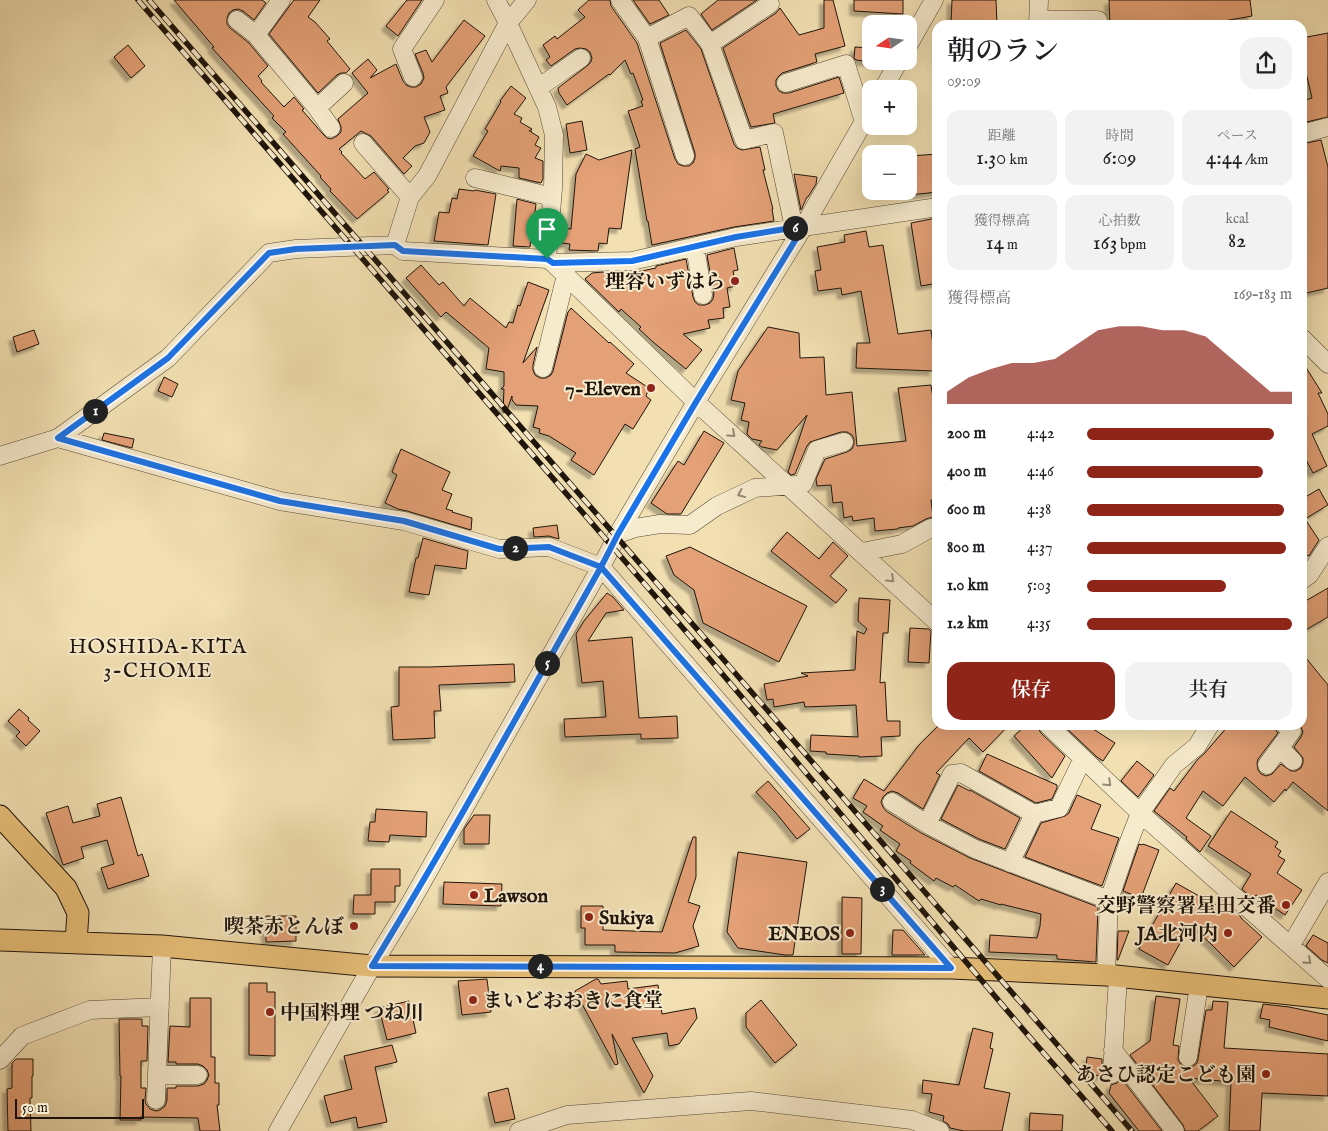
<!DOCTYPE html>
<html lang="ja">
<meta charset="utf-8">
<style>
body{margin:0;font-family:"IM FELL English","Noto Serif JP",serif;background:#f2f2f2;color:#202124;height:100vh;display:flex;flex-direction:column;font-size:19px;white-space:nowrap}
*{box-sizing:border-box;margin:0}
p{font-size:16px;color:#757577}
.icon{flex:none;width:28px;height:28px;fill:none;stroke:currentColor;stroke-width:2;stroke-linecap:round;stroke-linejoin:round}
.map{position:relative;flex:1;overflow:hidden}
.drawer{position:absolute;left:932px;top:20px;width:375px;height:710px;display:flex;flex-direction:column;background:#fff;border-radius:15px;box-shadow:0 5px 20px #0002}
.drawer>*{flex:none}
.needle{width:32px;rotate:257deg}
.tools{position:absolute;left:862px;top:15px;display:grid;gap:10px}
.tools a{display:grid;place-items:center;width:55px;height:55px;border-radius:10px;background:#fff;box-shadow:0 5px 20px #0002;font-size:25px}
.scale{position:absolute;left:15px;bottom:12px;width:129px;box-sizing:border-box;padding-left:5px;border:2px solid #1e140b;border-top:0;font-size:14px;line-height:18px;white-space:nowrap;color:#1e140b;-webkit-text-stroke:4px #f7ebcd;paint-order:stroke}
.pin{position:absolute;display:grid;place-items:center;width:42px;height:42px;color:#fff;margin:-51px -21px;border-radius:50% 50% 50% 0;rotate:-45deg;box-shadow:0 0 5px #0007}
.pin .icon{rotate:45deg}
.km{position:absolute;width:25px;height:25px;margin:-12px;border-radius:50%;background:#222;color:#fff;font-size:14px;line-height:25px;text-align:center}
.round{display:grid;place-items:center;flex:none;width:52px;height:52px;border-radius:15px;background:#f2f2f2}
.headline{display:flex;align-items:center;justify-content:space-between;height:85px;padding:0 15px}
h1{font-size:28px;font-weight:600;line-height:38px}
.figures{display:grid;grid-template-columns:repeat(3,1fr);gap:8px;height:85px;padding:5px 15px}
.figures div{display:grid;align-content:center;border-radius:12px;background:#f2f2f2;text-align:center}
.figures b{font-size:21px;font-weight:600}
.figures small{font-size:14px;font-weight:400}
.figures p{font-size:14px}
.chart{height:140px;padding:10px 15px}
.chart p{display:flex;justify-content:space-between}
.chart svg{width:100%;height:90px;margin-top:5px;fill:#8f2418;opacity:.7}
.button{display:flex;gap:10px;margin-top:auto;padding:10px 15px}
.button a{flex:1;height:58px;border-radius:15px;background:#8f2418;color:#fff;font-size:20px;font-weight:600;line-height:58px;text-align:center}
.button a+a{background:#f2f2f2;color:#202124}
ul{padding:0 15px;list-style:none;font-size:16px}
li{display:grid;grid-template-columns:80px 60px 1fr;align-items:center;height:38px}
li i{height:12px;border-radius:6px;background:#8f2418}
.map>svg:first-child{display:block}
.building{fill:#e4a076;stroke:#1e140b;filter:url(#shadow)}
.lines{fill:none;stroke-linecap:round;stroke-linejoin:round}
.minor-casing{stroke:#534735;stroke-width:19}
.major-casing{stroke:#1e140b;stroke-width:23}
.minor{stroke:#f7ebcd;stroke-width:18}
.major{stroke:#e9c079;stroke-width:21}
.rail-casing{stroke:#1e140b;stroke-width:5.5}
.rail{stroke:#f7ebcd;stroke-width:4;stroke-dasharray:11;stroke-linecap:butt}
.oneway{stroke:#958a76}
.route-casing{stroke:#fff;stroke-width:10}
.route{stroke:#1a73e8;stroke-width:6}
.poi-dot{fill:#8f2418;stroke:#f7ebcd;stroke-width:2}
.labels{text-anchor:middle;stroke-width:4;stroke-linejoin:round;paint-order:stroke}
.poi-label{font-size:20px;font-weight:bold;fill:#1e140b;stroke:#f7ebcd;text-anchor:end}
.neighbourhood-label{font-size:21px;letter-spacing:1px;fill:#1e140b;stroke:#f7ebcd}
</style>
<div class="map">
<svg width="1328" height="1131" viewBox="0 0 1328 1131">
<defs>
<filter id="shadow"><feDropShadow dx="-4.5" dy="4.5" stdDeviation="1" flood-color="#0004"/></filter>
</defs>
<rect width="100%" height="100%" fill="#f2e0b2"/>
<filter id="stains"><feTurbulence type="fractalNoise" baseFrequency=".004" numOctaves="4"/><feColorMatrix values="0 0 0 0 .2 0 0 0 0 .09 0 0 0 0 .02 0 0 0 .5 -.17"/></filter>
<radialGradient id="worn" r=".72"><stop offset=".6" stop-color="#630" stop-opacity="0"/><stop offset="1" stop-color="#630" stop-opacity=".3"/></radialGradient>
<path class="building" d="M 174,0 L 262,0 L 266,3 L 254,20 L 243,11 L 238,9 L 233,10 L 229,13 L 227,18 L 227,24 L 230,28 L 249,43 L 268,66 L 258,76 L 262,81 L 261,82 L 284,107 L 294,97 L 304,109 L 302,110 L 323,134 L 327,138 L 331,139 L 337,136 L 341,132 L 341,127 L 338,119 L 368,93 L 352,73 L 368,59 L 377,70 L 370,78 L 396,64 L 403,81 L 406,85 L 411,87 L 416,87 L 421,84 L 424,78 L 423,73 L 415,54 L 426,50 L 432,62 L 464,20 L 485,36 L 446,87 L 448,93 L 440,96 L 445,110 L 424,117 L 430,132 L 424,143 L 415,146 L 403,158 L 412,166 L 404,174 L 371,136 L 361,131 L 339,149 L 342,152 L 341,153 L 365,179 L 374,172 L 389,189 L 387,190 L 389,192 L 357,219 L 330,191 L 331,189 L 320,177 L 321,176 L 283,134 L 286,132 L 272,118 L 274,116 L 212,48 L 214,47 Z
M 294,0 L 320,0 L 308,17 L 315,22 L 330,39 L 327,41 L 350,69 L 346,73 L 341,73 L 337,75 L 318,93 L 269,34 Z
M 407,0 L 422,0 L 398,36 L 386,26 Z
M 589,0 L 610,0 L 611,6 L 637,43 L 675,159 L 678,164 L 683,166 L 689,166 L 693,163 L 695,158 L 695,153 L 660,43 L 686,30 L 701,49 L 734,144 L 737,148 L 742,150 L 760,147 L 765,170 L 763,170 L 773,209 L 772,209 L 774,221 L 734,227 L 652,245 L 648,221 L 647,221 L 635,149 L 640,147 L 628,111 L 643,106 L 641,101 L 643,100 L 633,73 L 631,74 L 625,60 L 610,75 L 609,74 L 567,105 L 559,93 L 558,88 L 587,66 L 591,62 L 592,58 L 590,52 L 586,49 L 580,48 L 575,49 L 551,66 L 546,60 L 550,57 L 543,45 L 555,36 L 557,39 L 585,17 L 578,10 Z
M 633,0 L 659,0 L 669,15 L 650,24 Z
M 718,0 L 757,0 L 712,30 L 701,14 Z
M 824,0 L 833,0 L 845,46 L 815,54 L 817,62 L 782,73 L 779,76 L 776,80 L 776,86 L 779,91 L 783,93 L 789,93 L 839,77 L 844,93 L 773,114 L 775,123 L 751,127 L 723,48 L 776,13 L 780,8 L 799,35 L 824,28 Z
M 854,0 L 903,0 L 903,14 L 854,11 Z
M 952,0 L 996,0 L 997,25 L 951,25 Z
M 1109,0 L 1250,0 L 1252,16 L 1218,22 L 1218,25 L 1110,25 Z
M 1328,33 L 1328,117 L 1302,123 L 1302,101 L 1312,98 L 1306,73 L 1302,74 L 1302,38 Z
M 128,45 L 145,66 L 131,78 L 114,57 Z
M 855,47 L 871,48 L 871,62 L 856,60 L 854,58 Z
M 511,86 L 526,98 L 514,114 L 522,118 L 520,122 L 532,129 L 529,131 L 532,131 L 531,132 L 539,137 L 535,145 L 541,148 L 535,158 L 543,161 L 543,179 L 541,183 L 519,178 L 519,168 L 501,166 L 500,171 L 473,156 L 488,131 L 485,129 L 501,102 L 500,101 Z
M 582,121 L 587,150 L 570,153 L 566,124 Z
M 1321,140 L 1328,167 L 1328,288 L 1302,294 L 1302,144 Z
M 632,150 L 621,229 L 609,228 L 607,244 L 599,243 L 598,251 L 569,250 L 570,244 L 562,243 L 563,228 L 571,229 L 576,174 L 586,154 L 599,160 Z
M 938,154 L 938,192 L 909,195 L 909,156 Z
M 794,174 L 817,177 L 816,184 L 808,197 L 807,197 L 801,210 Z
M 459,189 L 474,191 L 475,190 L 496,194 L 488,245 L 434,241 L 439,212 L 449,213 L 452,198 L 457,199 Z
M 517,199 L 536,204 L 533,230 L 532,230 L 530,247 L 513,246 Z
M 936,218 L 938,226 L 938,283 L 921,286 L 911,223 Z
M 866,231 L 869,247 L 883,245 L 898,334 L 931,330 L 936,366 L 933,367 L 934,371 L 856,368 L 857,343 L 870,343 L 861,291 L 842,295 L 841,288 L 818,291 L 815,271 L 821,270 L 817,247 L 845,242 L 844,235 Z
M 734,248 L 738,270 L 733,271 L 736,286 L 727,288 L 730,307 L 723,308 L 724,318 L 708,320 L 710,328 L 683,334 L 702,350 L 686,369 L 653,342 L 639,329 L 641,327 L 621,309 L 619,312 L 585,279 L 592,273 L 603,272 L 612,281 L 617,276 L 656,268 L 656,266 L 686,259 L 693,297 L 695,302 L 699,305 L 705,305 L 710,303 L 713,299 L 714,294 L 707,255 Z
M 421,265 L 439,285 L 443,282 L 464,306 L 470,298 L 506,328 L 509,322 L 513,323 L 518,305 L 520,306 L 528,282 L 549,290 L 523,363 L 537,347 L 533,365 L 533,370 L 535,375 L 540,378 L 546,378 L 551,375 L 553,371 L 568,312 L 571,308 L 609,343 L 610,342 L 634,364 L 626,373 L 649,388 L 646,396 L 651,400 L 633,429 L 625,424 L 594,475 L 571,460 L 576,453 L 549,436 L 539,433 L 540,429 L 533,427 L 538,406 L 516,405 L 512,400 L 512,396 L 506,413 L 503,412 L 504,389 L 501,389 L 504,386 L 504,372 L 486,369 L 489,348 L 446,312 L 441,317 L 406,278 Z
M 768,327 L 799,333 L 800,358 L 824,357 L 826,395 L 852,392 L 857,446 L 906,441 L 898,388 L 931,385 L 936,418 L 938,418 L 938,499 L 931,500 L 933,517 L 926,519 L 913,526 L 898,528 L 898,529 L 875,531 L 874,518 L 853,521 L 852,516 L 844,518 L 842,502 L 833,503 L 831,485 L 817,486 L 816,479 L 825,459 L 847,452 L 852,449 L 854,444 L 854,439 L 852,435 L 847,432 L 841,432 L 810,442 L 807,446 L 795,474 L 791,475 L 788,472 L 807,415 L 777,450 L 762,447 L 759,445 L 762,441 L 752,439 L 747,434 L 749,422 L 741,420 L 745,403 L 731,400 L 738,371 Z
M 34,330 L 39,344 L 17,352 L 13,337 Z
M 1302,361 L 1322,393 L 1318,393 L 1328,414 L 1328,426 L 1312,434 L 1327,466 L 1313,473 L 1302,452 Z
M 164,377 L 178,384 L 172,397 L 158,391 Z
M 704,431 L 724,443 L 681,514 L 667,514 L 651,503 L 678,461 L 684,465 Z
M 104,433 L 134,439 L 132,448 L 102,440 Z
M 401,449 L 450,472 L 442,490 L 452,494 L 446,509 L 453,511 L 452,512 L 472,518 L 471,530 L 407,511 L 398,509 L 385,503 L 397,475 L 392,472 Z
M 1319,489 L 1328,505 L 1305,519 L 1319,540 L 1309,556 L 1302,553 L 1302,499 Z
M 557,525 L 559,539 L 549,536 L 534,537 L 533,528 Z
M 787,532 L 819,559 L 833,542 L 848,556 L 830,576 L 847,590 L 836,603 L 771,551 Z
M 423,538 L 468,551 L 466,569 L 435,565 L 429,595 L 409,592 L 416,558 L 418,558 Z
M 690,547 L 807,606 L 779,662 L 703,623 L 694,590 L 674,575 L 666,556 Z
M 1328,588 L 1328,617 L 1302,632 L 1302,603 Z
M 607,593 L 613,597 L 624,610 L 606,613 L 588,641 L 632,637 L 639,718 L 677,716 L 678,738 L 641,739 L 641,734 L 565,737 L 564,719 L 606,717 L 603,681 L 582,683 L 576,634 L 584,621 Z
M 859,598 L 890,600 L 888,633 L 883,633 L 880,683 L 885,682 L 887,721 L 900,721 L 900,736 L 881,737 L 882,756 L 859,757 L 859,756 L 826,754 L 826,752 L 810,751 L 811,735 L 858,737 L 856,705 L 805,707 L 804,702 L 774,707 L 773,699 L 767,700 L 764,684 L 808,676 L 801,673 L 855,670 L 857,631 L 864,634 L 867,629 L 858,621 Z
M 910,628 L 929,629 L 931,631 L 929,663 L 908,662 Z
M 1302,653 L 1328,685 L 1328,811 L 1293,782 L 1286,791 L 1285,789 L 1274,802 L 1245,777 L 1223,806 L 1203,791 L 1186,818 L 1211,836 L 1200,852 L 1186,839 L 1187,837 L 1154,811 L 1170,788 L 1174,791 L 1198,759 L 1204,754 L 1229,725 L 1275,725 L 1275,729 L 1278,733 L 1258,759 L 1257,763 L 1258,770 L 1261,774 L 1266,776 L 1272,774 L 1281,764 L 1291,771 L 1296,771 L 1301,768 L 1303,763 L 1303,758 L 1294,747 L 1301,737 L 1303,732 L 1300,725 L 1302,725 Z
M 514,664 L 515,682 L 439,685 L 441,711 L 434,711 L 435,738 L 393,740 L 391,707 L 399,706 L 399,667 L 429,667 Z
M 19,709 L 29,718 L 28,720 L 40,731 L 26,746 L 16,736 L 20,732 L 8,721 Z
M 939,725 L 1009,725 L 983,752 L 969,738 L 936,773 L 940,775 L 923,809 L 898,793 L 892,791 L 887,793 L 883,797 L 881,802 L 883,807 L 886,811 L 921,833 L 970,858 L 1098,907 L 1096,962 L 1057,959 L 1057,955 L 989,952 L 990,935 L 1037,938 L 1040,926 L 1041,914 L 1001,904 L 1001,905 L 981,899 L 979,901 L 955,885 L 953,887 L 936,878 L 934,881 L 910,863 L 911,861 L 896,851 L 900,844 L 880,830 L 883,826 L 863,812 L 867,806 L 853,798 L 864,779 L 884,791 L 919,745 Z
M 1026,725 L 1038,725 L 1038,728 L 1041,733 L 1065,756 L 1052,778 L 1014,736 Z
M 1063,725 L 1087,725 L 1115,743 L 1103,761 L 1097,757 Z
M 987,754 L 1057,785 L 1057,788 L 1052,799 L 1036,803 L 979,771 Z
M 1137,761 L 1154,775 L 1138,797 L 1121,781 Z
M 768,781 L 810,829 L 797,839 L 776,813 L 756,792 Z
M 958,785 L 970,791 L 970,790 L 1020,818 L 1005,849 L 979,839 L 941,819 Z
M 1077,795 L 1101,805 L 1091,829 L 1119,838 L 1102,886 L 1025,857 L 1041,823 L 1065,816 L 1069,813 Z
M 121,797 L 138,856 L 142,854 L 149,876 L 108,889 L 101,868 L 114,864 L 107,840 L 81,847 L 84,858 L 63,865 L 46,813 L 68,806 L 73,823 L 100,816 L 97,804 Z
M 376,809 L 427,812 L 426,837 L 390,835 L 389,842 L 368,841 L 370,822 L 375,822 Z
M 1231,811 L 1278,842 L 1275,847 L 1281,851 L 1278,856 L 1285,860 L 1277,873 L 1302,890 L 1285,915 L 1256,895 L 1253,899 L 1242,889 L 1251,874 L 1208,846 Z
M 474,815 L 490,815 L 489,844 L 464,844 L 464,829 Z
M 693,837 L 696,837 L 696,877 L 688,902 L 700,906 L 693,926 L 699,946 L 675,953 L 615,952 L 615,945 L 585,945 L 585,928 L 581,928 L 581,906 L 603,906 L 603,930 L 662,932 Z
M 1139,844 L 1142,845 L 1143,844 L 1159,850 L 1141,898 L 1123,891 Z
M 738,852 L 807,862 L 793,955 L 785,955 L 738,948 L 727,932 Z
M 371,869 L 400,869 L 400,886 L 395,886 L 395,902 L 375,902 L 375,914 L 353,914 L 354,895 L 371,895 Z
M 444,882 L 502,884 L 501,906 L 443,904 Z
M 1176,883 L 1215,905 L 1221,899 L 1241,917 L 1241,918 L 1262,937 L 1234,967 L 1210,943 L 1190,925 L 1168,965 L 1139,949 Z
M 842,897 L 862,898 L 861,954 L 842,954 Z
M 266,916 L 296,916 L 296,941 L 266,942 Z
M 893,930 L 903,930 L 925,955 L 892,955 Z
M 1118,931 L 1129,931 L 1118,960 L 1117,960 Z
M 1313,935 L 1328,943 L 1328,963 L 1322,960 L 1306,946 Z
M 487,979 L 491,1012 L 462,1015 L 458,981 Z
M 596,979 L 598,979 L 601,984 L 627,981 L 628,989 L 658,985 L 662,1014 L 695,1008 L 697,1018 L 679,1044 L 669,1046 L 667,1033 L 632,1038 L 653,1076 L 644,1093 L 612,1034 L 618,1064 L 615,1065 L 575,991 Z
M 249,983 L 267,983 L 267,992 L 275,992 L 275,1056 L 249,1055 Z
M 1156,996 L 1180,999 L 1173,1045 L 1179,1046 L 1178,1060 L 1182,1066 L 1187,1068 L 1192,1067 L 1197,1063 L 1198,1059 L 1206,1010 L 1212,1010 L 1213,1001 L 1228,1002 L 1224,1048 L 1328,1054 L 1328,1096 L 1262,1093 L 1260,1131 L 1229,1131 L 1231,1082 L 1189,1078 L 1218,1116 L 1198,1131 L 1185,1131 L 1183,1125 L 1130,1055 L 1150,1041 Z
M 190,998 L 211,998 L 211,1057 L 215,1057 L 215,1083 L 219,1083 L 219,1105 L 217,1105 L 220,1131 L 200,1131 L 198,1118 L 140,1117 L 141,1120 L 120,1120 L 121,1076 L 120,1076 L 119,1019 L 142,1019 L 142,1026 L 148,1026 L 147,1061 L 141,1061 L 141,1088 L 146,1088 L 145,1100 L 146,1104 L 150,1109 L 156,1111 L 160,1110 L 165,1106 L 167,1100 L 167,1088 L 176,1088 L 176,1086 L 198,1086 L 204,1084 L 207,1080 L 209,1075 L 207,1070 L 203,1066 L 198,1064 L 176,1064 L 176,1062 L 168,1062 L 170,1026 L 190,1027 Z
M 761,1000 L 797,1045 L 775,1063 L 746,1027 L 746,1013 Z
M 409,1001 L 416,1033 L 387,1040 L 379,1008 Z
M 1263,1004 L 1289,1007 L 1328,1015 L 1328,1041 L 1269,1027 L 1270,1020 L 1260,1018 Z
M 973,1028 L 993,1033 L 990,1048 L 993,1049 L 984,1088 L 1010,1093 L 1002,1131 L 964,1131 L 950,1128 L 948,1124 L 943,1121 L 944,1116 L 929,1112 L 932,1094 L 922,1093 L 923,1080 L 959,1085 Z
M 392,1045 L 397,1062 L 375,1067 L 387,1122 L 358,1128 L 356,1117 L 331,1123 L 324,1096 L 352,1089 L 344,1056 Z
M 1087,1057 L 1102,1059 L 1102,1076 L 1094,1075 L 1086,1068 Z
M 16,1059 L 33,1059 L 33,1076 L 32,1076 L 32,1098 L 30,1098 L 31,1131 L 8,1131 L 7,1089 L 12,1088 L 12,1063 Z
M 1121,1078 L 1162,1131 L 1139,1131 L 1109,1093 L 1111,1085 L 1117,1083 Z
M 508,1088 L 515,1119 L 495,1123 L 488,1093 Z
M 1030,1113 L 1063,1115 L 1062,1131 L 1029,1131 Z"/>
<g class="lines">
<defs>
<path id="minor" d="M 281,0 L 256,35 L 317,108 L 344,83
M 496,0 L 508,23 L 547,107 L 554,135 L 553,189 L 547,259 L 553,263 L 696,402 L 938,623
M 527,0 L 508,23 L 427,176 L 410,197 L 395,245 L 403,251 L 547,259
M 620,0 L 647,38 L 689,16 L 710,44 L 744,140 L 774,133 L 794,228
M 237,20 L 256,35
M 1038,20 L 1098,20
M 1038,25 L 1039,0
M 647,38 L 685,156
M 710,44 L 770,4
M 909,44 L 934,0
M 413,77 L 402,49 L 435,0
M 786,83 L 846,64 L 864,122
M 538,88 L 581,58
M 883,89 L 899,61
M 317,108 L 331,128
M 1302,134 L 1328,127
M 363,143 L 410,197
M 475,178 L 552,197
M 695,247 L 703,295
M 553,263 L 632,261 L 736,237 L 938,207
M 1302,338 L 1328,364
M 543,368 L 566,275
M 58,438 L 280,501 L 404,521 L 499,549 L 549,547 L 601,567 L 951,968
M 0,456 L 58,438 L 168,358 L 269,253 L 296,249 L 395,245
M 803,484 L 817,450 L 844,442
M 618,534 L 635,528 L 660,524 L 690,525 L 717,506 L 755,488 L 796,485
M 862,552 L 902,544 L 931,528 L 938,528
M 1302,580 L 1309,575 L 1328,546
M 1048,725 L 1140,813 L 1328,979
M 1280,748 L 1293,761
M 1267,765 L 1292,731 L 1285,725
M 892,802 L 927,824 L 975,849 L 1109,900
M 927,824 L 952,774 L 961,773 L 1034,814
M 1010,863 L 1034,814 L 1059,808 L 1083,758
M 1291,945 L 1328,882
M 1106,975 L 1109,900 L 1128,844 L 1140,813 L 1174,765 L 1197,746 L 1210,725
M 1113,1050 L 1175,1131
M 1188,1057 L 1199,985
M 0,1060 L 22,1036 L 90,1010 L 160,1007
M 1112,1074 L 1118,977
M 157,1075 L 198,1075
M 156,1100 L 162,946
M 278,1131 L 372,966 L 408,907 L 601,567 L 618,534 L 696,402 L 804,226 L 871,109
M 519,1131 L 567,1115 L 751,1101 L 912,1120 L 940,1131"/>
<path id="major" d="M 0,816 L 66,888 L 78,913 L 76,942
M 0,940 L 162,946 L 372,966 L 951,968 L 1106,975 L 1328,998"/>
</defs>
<use href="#minor" class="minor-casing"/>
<use href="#major" class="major-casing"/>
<use href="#minor" class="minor"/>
<use href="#major" class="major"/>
<defs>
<path id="rail" d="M 138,0 L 708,657 L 1027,1034 L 1112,1131
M 149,0 L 716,651 L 1132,1131"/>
</defs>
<use href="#rail" class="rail-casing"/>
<use href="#rail" class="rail"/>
</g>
<defs><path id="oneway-chevron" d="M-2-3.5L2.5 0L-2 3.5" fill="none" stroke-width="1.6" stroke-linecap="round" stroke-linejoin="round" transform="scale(1.25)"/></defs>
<g class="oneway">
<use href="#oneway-chevron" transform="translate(732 434) rotate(42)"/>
<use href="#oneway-chevron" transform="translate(741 494) rotate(156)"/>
<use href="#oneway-chevron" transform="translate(891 579) rotate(43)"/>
<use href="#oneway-chevron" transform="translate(1108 783) rotate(44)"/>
<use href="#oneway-chevron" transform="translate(1308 961) rotate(42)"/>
</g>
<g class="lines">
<defs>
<path id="route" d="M 547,259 L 403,251 L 395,245 L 296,249 L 269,253 L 168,358 L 58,438 L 280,501 L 404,521 L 499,549 L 549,547 L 601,567 L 951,968 L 372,966 C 452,835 526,700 601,567 L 618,534 L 696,402 L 804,226 L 736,237 L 632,261 L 553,263 L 547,259"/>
</defs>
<use href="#route" class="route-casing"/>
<use href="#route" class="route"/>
</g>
<g class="poi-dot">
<circle cx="735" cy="281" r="5"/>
<circle cx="651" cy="388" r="5"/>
<circle cx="474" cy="895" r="5"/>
<circle cx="1286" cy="905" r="5"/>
<circle cx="589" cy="917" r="5"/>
<circle cx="354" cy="926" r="5"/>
<circle cx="850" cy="933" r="5"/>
<circle cx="1228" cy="933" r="5"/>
<circle cx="473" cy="1000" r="5"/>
<circle cx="270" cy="1012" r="5"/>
<circle cx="1266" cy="1074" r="5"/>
</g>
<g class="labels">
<g class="poi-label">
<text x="725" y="288">理容いずはら</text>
<text x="641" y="395">7-Eleven</text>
<text x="484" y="902" text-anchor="start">Lawson</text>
<text x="1276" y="912">交野警察署星田交番</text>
<text x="599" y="924" text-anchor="start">Sukiya</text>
<text x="344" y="933">喫茶赤とんぼ</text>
<text x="840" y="940">ENEOS</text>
<text x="1218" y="940">JA北河内</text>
<text x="483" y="1007" text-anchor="start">まいどおおきに食堂</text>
<text x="280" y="1019" text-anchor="start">中国料理 つね川</text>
<text x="1256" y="1081">あさひ認定こども園</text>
</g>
<g class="neighbourhood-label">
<text x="158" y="653">HOSHIDA-KITA<tspan x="158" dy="24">3-CHOME</tspan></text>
</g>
</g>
<rect width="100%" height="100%" filter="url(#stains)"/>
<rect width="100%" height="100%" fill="url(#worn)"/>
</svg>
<div class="tools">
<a><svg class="needle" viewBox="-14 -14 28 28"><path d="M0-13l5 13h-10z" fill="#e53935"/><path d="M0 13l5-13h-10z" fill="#757577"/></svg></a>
<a>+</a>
<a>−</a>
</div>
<div class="scale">50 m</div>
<div class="pin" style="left:547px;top:259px;background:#1e9e55"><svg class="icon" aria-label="arrive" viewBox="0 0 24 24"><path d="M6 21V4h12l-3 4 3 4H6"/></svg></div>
<b class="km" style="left:95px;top:411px">1</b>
<b class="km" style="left:515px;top:548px">2</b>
<b class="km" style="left:882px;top:889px">3</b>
<b class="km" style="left:540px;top:966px">4</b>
<b class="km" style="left:547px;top:663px">5</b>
<b class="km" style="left:795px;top:228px">6</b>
<section class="drawer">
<div class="headline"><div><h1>朝のラン</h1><p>09:09</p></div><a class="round"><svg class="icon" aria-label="share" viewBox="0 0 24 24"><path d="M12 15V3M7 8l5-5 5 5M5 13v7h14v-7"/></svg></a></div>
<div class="figures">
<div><p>距離</p><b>1.30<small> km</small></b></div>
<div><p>時間</p><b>6:09</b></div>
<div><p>ペース</p><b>4:44<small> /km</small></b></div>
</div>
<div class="figures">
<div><p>獲得標高</p><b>14<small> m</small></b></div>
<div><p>心拍数</p><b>163<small> bpm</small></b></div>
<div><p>kcal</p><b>82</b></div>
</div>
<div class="chart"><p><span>獲得標高</span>169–183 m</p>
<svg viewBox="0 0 160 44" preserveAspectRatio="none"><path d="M0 44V38L10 31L20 27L30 24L40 24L50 22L60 15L70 8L80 6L90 6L100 8L110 8L120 11L130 20L140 29L150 38L160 38V44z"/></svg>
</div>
<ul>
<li><b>200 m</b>4:42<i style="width:91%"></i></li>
<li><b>400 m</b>4:46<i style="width:86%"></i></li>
<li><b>600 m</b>4:38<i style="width:96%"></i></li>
<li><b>800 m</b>4:37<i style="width:97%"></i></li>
<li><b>1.0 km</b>5:03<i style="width:68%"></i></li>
<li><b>1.2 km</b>4:35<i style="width:100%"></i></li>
</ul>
<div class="button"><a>保存</a><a>共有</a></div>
</section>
</div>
